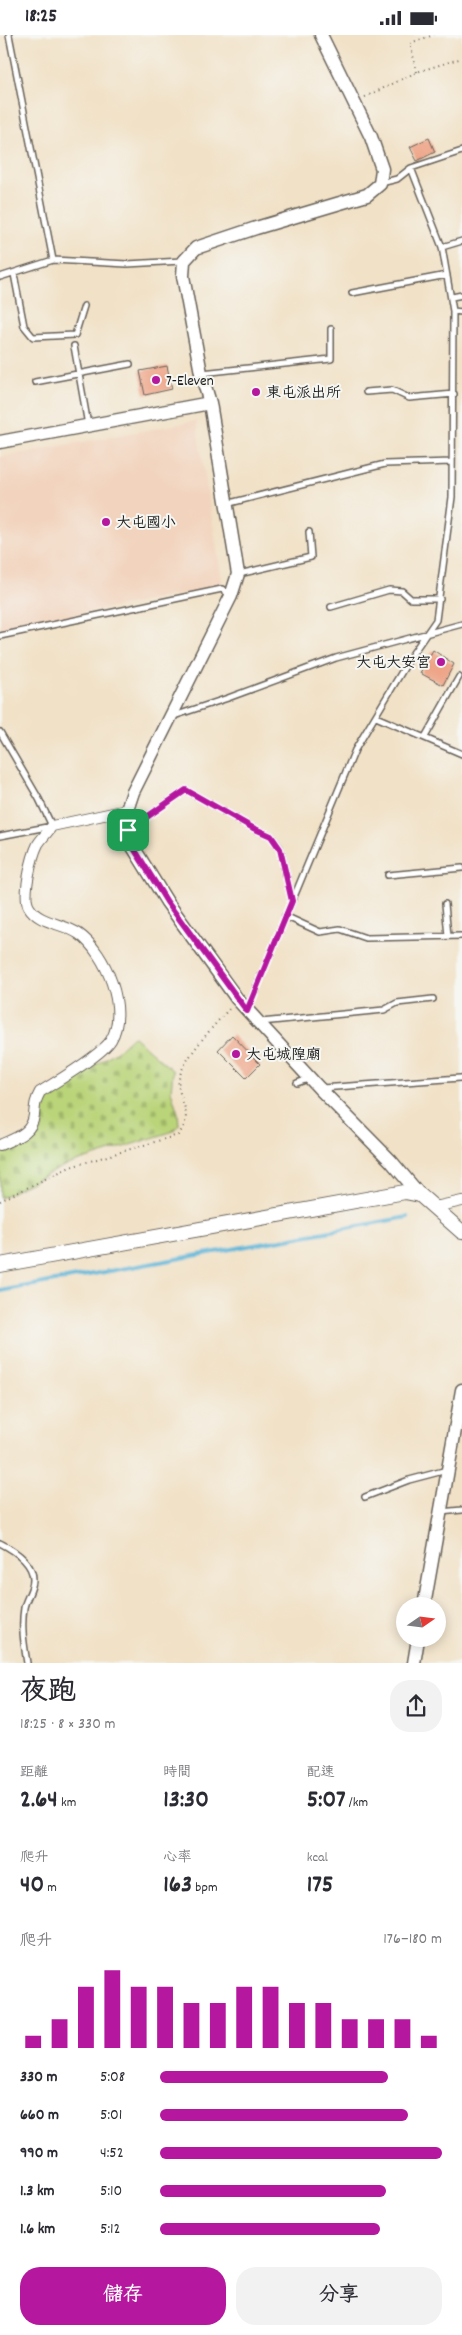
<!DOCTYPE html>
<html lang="zh-TW">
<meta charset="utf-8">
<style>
body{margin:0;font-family:Dekko,"LXGW WenKai TC",sans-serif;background:#f2f2f3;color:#2b2b33;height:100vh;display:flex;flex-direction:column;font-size:19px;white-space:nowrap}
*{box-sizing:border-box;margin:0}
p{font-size:16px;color:#7c7c81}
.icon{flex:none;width:28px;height:28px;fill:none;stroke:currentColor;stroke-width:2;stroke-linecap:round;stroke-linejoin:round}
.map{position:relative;height:1628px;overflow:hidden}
.side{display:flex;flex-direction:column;background:#fff;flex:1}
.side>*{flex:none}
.needle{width:32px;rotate:76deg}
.tools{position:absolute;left:396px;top:1562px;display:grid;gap:10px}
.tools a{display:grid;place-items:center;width:50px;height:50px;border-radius:50%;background:#fff;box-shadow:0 2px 12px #0003;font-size:25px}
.pin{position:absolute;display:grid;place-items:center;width:42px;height:42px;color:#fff;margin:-21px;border-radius:10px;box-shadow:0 2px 8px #0006}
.round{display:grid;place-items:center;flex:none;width:52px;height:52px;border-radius:20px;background:#f2f2f3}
.summary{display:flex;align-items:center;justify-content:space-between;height:85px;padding:0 20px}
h1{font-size:28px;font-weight:700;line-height:38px}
.figures{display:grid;grid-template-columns:repeat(3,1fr);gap:8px;height:85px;padding:5px 20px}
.figures div{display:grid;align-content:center}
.figures b{font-size:25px;font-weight:700}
.figures small{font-size:14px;font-weight:400}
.figures p{font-size:14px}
.chart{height:140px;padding:10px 20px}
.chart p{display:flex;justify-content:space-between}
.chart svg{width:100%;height:90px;margin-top:5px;stroke:#b5179e;stroke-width:6}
.cta{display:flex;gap:10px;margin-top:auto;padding:10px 20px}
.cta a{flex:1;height:58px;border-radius:20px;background:#b5179e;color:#fff;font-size:20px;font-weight:700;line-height:58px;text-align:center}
.cta a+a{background:#f2f2f3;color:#2b2b33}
ul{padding:0 20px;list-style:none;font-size:16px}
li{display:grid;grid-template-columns:80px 60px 1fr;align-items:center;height:38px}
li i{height:12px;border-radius:6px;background:#b5179e}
.status{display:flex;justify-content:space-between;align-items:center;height:35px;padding:0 25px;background:#fff;direction:ltr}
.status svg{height:14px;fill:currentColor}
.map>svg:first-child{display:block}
.built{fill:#f2d4be}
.cemetery{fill:url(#cemetery-stones);stroke:#6b784a}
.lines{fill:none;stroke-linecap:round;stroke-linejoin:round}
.stream{stroke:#59b3d7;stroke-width:4}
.building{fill:#ed9d7e}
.service-casing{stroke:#676158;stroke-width:8}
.minor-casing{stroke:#676158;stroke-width:12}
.tertiary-casing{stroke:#676158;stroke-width:15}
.secondary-casing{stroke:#676158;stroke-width:16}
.path{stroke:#676158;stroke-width:2;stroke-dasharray:1 4;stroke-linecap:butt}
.service{stroke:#fff;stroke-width:5}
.minor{stroke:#fff;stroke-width:10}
.tertiary{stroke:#fff;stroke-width:12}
.secondary{stroke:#fff;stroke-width:14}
.route-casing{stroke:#fff;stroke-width:10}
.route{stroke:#b5179e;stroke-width:6}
.poi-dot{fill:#b5179e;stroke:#f6f6f2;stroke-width:2}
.labels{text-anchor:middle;stroke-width:4;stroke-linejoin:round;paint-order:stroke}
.poi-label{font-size:15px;fill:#1c1c1c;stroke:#f6f6f2;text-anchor:start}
</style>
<div class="status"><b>18:25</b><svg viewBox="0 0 49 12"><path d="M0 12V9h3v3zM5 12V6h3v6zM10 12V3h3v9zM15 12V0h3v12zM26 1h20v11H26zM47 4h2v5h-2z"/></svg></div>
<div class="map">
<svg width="462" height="1628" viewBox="0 0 462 1628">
<defs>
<pattern id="cemetery-stones" width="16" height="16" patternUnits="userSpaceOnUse" patternTransform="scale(1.25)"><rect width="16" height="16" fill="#bad479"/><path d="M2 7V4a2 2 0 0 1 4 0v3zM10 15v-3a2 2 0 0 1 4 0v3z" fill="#9fb568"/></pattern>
</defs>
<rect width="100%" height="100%" fill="#f6f6f2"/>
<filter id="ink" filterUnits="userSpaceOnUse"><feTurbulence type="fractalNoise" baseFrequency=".02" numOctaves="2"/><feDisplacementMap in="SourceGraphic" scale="10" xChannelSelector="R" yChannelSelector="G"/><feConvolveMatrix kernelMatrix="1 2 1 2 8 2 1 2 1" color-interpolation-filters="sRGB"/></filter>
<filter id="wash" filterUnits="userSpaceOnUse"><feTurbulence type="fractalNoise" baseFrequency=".0096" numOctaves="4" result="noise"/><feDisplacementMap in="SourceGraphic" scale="20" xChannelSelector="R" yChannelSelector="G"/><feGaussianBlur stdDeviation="1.12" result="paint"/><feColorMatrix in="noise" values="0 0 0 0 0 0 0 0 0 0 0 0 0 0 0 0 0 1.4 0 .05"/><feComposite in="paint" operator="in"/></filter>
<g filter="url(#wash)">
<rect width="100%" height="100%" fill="#f1e1c6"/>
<path class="built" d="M 196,386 L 223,551 L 0,595 L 0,422 Z"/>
<path class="cemetery" d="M 133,1001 L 173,1036 L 171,1056 L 178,1078 L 179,1090 L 174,1096 L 64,1131 L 0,1163 L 0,1118 L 41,1097 C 46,1086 38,1072 46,1062 L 117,1016 Z"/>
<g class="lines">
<path class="stream" d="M 0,1256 L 408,1182"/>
</g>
<g id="blocks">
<path class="building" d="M 429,103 L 435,117 L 417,126 L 410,112 Z
M 167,331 L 172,354 L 145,360 L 140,336 Z
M 433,615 L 454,629 L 443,650 L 420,638 Z
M 232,1000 L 260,1029 L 246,1043 L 218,1015 Z"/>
</g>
</g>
<g filter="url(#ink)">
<use href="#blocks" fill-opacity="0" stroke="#676158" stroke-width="1"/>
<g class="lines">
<defs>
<path id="service" d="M 9,0 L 53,225 L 127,229 L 182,226
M 411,133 L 462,116
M 442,212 L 462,206
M 14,239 L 24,291 L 33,302 L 75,300 L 84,271
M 0,242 L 53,225
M 352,258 L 447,240
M 452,262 L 462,260
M 453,276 L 462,277
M 74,311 L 88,390
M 202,338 L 331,324 L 331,294
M 35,347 L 130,329
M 366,357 L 392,355 L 409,363 L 454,359
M 226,469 L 385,429 L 452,427
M 239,539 L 311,522 L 309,497
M 331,572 L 389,555 L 402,556 L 411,564 L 440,564
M 0,601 L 222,554 L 230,560
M 174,681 L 228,663 L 336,623 L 462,589
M 376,682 L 462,719
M 0,697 L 39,764 L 52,791 L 0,801
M 425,702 L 459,642
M 129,794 L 186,755 L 253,793 L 271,801 L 280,813 L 292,866
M 388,840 L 462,833
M 445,869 L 448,901
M 285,881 L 320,897 L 340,894 L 366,903 L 462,901
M 247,975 L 355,715 L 413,618 L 436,585 L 452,462 L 453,276 L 442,212 L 411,133 L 397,144 L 381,148
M 261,987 L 384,975 L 397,968 L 433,964
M 297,1048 L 308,1044
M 322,1053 L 460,1043
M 365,1462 L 409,1445 L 447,1435
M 440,1477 L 462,1475
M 0,1508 C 16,1516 38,1531 32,1551 C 30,1559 25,1566 24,1573 C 21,1592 24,1609 27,1628"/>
<path id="minor" d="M 0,1110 C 15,1103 32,1099 34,1080 C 35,1070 35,1066 40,1057 C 57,1046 102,1020 111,1005 C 129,975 106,918 79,899 C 64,888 39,889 29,872 C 22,861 32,821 38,809 C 42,803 48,797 52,791 L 127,775
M 435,1172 L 462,1166"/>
<path id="tertiary" d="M 321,0 L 371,102 L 382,134 L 380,149 L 367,160 L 256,193 L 196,213 L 184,226 L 183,241 L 201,338 L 210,368 L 238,539 L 231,561 L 133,757 L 127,775 L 130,807 L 167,867 L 237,964 L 319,1053 L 391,1126 L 420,1160
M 0,407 L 210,368
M 424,1571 L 462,1355
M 414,1628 L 418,1604"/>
<path id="secondary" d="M 0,1230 L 405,1157 L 420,1160 L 462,1197"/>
</defs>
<use href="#service" class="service-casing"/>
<use href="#minor" class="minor-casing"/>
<use href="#tertiary" class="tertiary-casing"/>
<use href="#secondary" class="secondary-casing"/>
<path class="path" d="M 417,37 L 410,8 L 434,0
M 365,62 L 417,37 L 462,23
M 0,1166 L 70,1132 L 178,1100 C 197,1077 175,1063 179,1044 C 182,1025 216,988 229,974"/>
<use href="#service" class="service"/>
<use href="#minor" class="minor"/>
<use href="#tertiary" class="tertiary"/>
<use href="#secondary" class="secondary"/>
</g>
</g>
<g class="lines" filter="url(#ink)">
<defs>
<path id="route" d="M 186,755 L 253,793 L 271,801 L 280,814 L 292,866 L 247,976 L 167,867 L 130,807 L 128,795 Z"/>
</defs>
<use href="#route" class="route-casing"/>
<use href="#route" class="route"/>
</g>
<g class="poi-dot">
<circle cx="156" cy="345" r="5"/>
<circle cx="256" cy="357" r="5"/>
<circle cx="106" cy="487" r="5"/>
<circle cx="441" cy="627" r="5"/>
<circle cx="236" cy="1019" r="5"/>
</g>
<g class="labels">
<g class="poi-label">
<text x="166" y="350">7-Eleven</text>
<text x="266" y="362">東屯派出所</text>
<text x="116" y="492">大屯國小</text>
<text x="431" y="632" text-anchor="end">大屯大安宮</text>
<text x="246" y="1024">大屯城隍廟</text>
</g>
</g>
</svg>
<div class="tools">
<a><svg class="needle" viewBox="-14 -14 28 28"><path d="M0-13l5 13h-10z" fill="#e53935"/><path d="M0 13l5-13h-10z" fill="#7c7c81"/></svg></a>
</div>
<div class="pin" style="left:128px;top:795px;background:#1e9e55"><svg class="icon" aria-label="arrive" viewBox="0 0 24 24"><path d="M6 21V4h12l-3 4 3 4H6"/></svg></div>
</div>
<section class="side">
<div class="summary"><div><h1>夜跑</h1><p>18:25 · 8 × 330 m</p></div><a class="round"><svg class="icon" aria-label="share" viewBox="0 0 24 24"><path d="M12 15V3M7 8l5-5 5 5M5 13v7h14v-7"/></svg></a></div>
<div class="figures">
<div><p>距離</p><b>2.64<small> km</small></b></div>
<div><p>時間</p><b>13:30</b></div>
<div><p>配速</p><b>5:07<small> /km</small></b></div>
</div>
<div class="figures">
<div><p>爬升</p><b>40<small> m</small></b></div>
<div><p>心率</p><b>163<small> bpm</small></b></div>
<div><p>kcal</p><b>175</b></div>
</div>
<div class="chart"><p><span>爬升</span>176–180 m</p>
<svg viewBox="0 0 160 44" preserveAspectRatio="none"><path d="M5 44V38M15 44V30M25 44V14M35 44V6M45 44V14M55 44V14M65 44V22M75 44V22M85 44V14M95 44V14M105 44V22M115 44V22M125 44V30M135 44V30M145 44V30M155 44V38"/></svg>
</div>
<ul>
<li><b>330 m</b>5:08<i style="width:81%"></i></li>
<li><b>660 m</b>5:01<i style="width:88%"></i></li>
<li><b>990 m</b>4:52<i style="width:100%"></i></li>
<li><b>1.3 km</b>5:10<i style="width:80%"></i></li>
<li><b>1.6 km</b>5:12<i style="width:78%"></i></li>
</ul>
<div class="cta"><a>儲存</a><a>分享</a></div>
</section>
